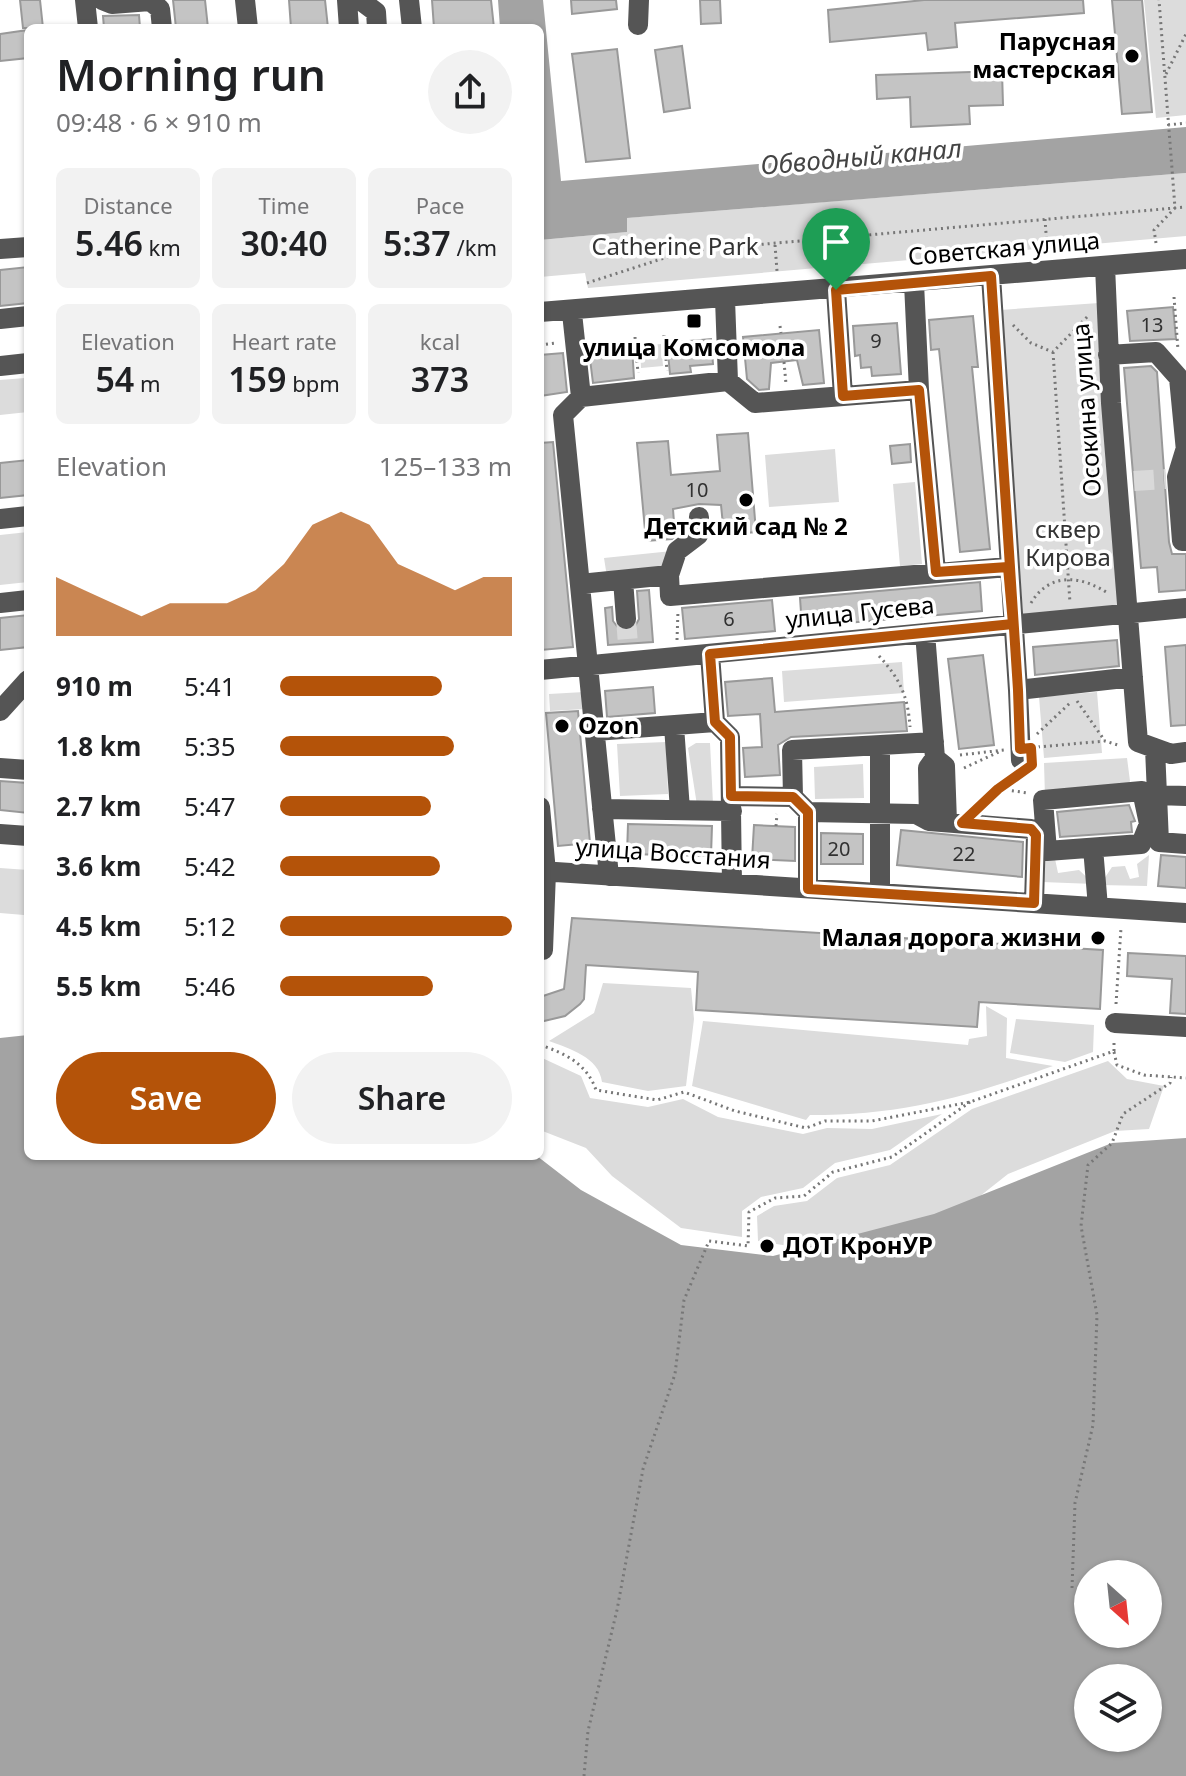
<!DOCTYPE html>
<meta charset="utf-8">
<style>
body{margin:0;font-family:"Noto Sans",sans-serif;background:#f2f2f2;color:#202124;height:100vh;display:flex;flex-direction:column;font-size:30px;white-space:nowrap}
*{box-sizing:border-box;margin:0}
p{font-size:26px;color:#757577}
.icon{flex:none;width:44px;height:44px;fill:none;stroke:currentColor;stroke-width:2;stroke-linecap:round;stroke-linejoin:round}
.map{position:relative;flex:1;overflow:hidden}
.side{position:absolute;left:24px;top:24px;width:520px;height:1136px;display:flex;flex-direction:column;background:#fff;border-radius:12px;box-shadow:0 2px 6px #0004}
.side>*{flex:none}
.needle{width:52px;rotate:153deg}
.fabs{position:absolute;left:1074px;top:1560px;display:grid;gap:16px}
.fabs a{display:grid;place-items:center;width:88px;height:88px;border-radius:50%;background:#fff;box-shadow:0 2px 6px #0004;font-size:40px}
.pin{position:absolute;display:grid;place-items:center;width:68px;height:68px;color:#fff;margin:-82px -34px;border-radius:50% 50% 50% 0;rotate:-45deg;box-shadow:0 0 8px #0007}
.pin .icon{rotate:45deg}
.round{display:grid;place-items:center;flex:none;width:84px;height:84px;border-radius:42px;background:#f2f2f2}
.headline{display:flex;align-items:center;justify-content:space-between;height:136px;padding:0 32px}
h1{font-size:44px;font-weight:600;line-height:60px}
.stats{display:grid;grid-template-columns:repeat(3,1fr);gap:12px;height:136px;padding:8px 32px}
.stats div{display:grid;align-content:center;border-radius:12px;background:#f2f2f2;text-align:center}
.stats b{font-size:34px;font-weight:600}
.stats small{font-size:22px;font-weight:400}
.stats p{font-size:22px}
.chart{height:224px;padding:16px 32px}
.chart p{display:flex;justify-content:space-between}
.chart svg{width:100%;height:144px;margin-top:8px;fill:#b45309;opacity:.7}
.primary-button{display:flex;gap:16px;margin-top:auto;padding:16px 32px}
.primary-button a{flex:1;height:92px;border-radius:48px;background:#b45309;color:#fff;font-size:32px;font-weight:600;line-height:92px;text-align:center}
.primary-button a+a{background:#f2f2f2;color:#202124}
ul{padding:0 32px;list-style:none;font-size:26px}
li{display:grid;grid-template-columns:128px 96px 1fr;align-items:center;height:60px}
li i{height:20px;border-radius:10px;background:#b45309}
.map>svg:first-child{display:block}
.green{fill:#dcdcdc}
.water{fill:#a3a3a3;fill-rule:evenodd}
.building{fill:#c4c4c4;stroke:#999;stroke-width:2}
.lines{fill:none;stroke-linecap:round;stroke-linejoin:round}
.minor-tunnel{stroke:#d9d9d9;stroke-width:20;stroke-dasharray:20 10;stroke-linecap:butt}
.path{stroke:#777;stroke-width:3;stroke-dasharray:2 4;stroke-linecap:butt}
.minor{stroke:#555;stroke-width:20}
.route-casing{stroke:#fff;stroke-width:16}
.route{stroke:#b45309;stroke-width:10}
.poi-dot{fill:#000;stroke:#fff;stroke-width:3}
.labels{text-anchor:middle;stroke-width:7;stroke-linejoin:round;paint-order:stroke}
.number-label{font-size:20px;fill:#313131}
.poi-label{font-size:24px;font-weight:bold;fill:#000;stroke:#fff;text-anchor:end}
.park-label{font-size:24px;fill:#333;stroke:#fff}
.street-label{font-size:24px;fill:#000;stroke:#fff}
.water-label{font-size:26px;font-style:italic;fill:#444;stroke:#fff}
</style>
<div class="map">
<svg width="1186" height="1776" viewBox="0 0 1186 1776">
<rect width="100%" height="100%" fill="#fff"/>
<path class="green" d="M 1144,0 L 1186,0 L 1186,115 L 1156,118 Z
M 1186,173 L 1186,236 L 588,288 L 585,273 L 540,277 L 540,240 L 627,232 L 626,218 Z
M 1099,303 L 1124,604 L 1023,616 L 1000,310 Z
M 661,344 L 663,366 L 641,368 L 640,346 Z
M 25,378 L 28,412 L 0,415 L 0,380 Z
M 835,449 L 839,502 L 769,507 L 765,455 Z
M 915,482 L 922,564 L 900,566 L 893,484 Z
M 28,532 L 28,582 L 0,585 L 0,535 Z
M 672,551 L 665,570 L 607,577 L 604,558 Z
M 902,662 L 904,693 L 784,702 L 782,671 Z
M 584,692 L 585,709 L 550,711 L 549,694 Z
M 1097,692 L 1102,753 L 1044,758 L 1039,697 Z
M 666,742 L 668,794 L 620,796 L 617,744 Z
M 696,743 L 710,743 L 713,804 L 697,805 L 688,748 Z
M 1127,758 L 1130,781 L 1122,797 L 1045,797 L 1044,763 Z
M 863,764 L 864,798 L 815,799 L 814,767 Z
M 1044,848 L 1054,854 L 1058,873 L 1079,870 L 1094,884 L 1042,882 Z
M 1149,855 L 1147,886 L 1100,885 L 1112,867 L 1125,866 L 1130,879 L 1139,877 L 1137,864 Z
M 0,868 L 28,870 L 24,915 L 0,913 Z
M 603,983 L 691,988 L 694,1019 L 686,1086 L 648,1091 L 602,1082 C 599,1057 570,1049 549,1041 L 594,1013 Z
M 986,1006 L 1007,1018 L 1006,1058 L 1053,1066 C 966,1097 903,1115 810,1115 L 806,1120 L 692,1086 L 703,1021 L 968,1045 L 969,1039 L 987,1036 Z
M 1016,1019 L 1094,1025 L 1093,1052 L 1065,1062 L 1010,1053 Z
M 540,1057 L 581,1076 L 590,1098 L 648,1107 L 683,1099 L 718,1117 L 803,1134 L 827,1128 L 872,1129 L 942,1114 L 890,1150 L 835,1163 L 803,1188 L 761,1197 L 742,1211 L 742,1237 L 681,1228 L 612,1176 L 586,1148 L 540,1130 Z
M 1108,1061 L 1127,1079 L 1164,1086 L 1149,1129 L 1115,1131 L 1008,1174 L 951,1219 L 827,1252 L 758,1241 L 757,1216 L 774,1206 L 807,1201 L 837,1178 L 890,1165 L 972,1109 Z"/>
<path class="water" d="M 498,0 L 543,0 L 561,181 L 1186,127 L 1186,173 L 627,218 L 627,232 L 540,240 L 540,28 L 500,28 Z
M 28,1035 L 28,1156 L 537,1156 L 581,1190 L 681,1245 L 773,1256 L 934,1214 L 1112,1143 L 1186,1138 L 1186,1776 L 0,1776 L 0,1038 ZM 1088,1574 L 1148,1574 L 1148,1634 L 1088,1634 ZM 1088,1678 L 1148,1678 L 1148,1738 L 1088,1738 Z"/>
<path class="building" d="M 20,0 L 40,0 L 43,28 L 23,28 Z
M 173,0 L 205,0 L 208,28 L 176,28 Z
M 289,0 L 325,0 L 328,28 L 291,28 Z
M 432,0 L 491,0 L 494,28 L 434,28 Z
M 571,0 L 616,0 L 617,9 L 572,14 Z
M 700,0 L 720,0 L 721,23 L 701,24 Z
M 924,0 L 1083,0 L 1084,13 L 955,23 L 957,47 L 928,50 L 926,33 L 830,42 L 828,10 Z
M 1112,0 L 1142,0 L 1152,112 L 1122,114 Z
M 139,15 L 140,28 L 104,28 L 103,16 Z
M 28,30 L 28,58 L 0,61 L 0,34 Z
M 682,46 L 690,108 L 664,112 L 655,50 Z
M 617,49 L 630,158 L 586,162 L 572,54 Z
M 1002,71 L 1003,105 L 969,106 L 970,124 L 911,127 L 910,97 L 877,99 L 876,75 Z
M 28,267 L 28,303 L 0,306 L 0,270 Z
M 1173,307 L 1176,339 L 1130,341 L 1127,311 Z
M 973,316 L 978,367 L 972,367 L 990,549 L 960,552 L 939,349 L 931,350 L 929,320 Z
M 897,323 L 901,374 L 872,376 L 871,367 L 861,368 L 860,355 L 855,356 L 853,326 Z
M 819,330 L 824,383 L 803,385 L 797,360 L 771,363 L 769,389 L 759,390 L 747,379 L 743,337 Z
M 711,339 L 713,364 L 690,366 L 691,372 L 670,374 L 667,343 Z
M 632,347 L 634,378 L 593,383 L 589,351 Z
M 563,353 L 567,392 L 540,396 L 540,355 Z
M 1151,366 L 1157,372 L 1169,542 L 1172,554 L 1186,554 L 1186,590 L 1159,592 L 1157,567 L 1141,568 L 1124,368 Z
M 748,433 L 756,532 L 724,535 L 721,505 L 699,504 L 673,509 L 675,536 L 672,539 L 646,541 L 637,443 L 668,441 L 671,475 L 720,471 L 717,435 Z
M 553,442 L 573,647 L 541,650 L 540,443 Z
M 910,444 L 911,462 L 892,464 L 890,446 Z
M 28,460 L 28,495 L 0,498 L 0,463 Z
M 980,582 L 982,611 L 802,627 L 800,598 Z
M 649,590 L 653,642 L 608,645 L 605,608 L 612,607 L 613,621 L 620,630 L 633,630 L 639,619 L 637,591 Z
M 772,600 L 775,631 L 685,639 L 682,608 Z
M 28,615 L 28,647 L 0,650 L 0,618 Z
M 1117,640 L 1119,666 L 1035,675 L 1033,647 Z
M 1186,645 L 1186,725 L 1171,726 L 1165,647 Z
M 983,655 L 994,745 L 959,749 L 948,659 Z
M 772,678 L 775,712 L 904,702 L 907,731 L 791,737 L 778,745 L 780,775 L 745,777 L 743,748 L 762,747 L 760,714 L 728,716 L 725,682 Z
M 653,687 L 655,713 L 607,717 L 605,691 Z
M 578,711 L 590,843 L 558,846 L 546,713 Z
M 0,781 L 28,783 L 28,813 L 0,810 Z
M 1129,805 L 1135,821 L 1131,822 L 1132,832 L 1060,837 L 1057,812 Z
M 628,824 L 712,826 L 711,856 L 627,854 Z
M 754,825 L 795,827 L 795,861 L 752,859 Z
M 901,830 L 1023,842 L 1022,877 L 897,865 Z
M 821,833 L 863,834 L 863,864 L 821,864 Z
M 1161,855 L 1186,857 L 1186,888 L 1158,886 Z
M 572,918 L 1103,950 L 1100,1009 L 979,1002 L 977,1027 L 696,1010 L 698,972 L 586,965 L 584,999 L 580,1004 L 565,1016 L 540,1022 L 540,997 L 564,989 Z
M 1128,953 L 1186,956 L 1186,1014 L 1170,1013 L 1172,979 L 1127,976 Z"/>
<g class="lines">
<path class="minor-tunnel" d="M 1134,481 L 1166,479
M 626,619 L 628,644"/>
<path class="path" d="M 1166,74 L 1186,34
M 1168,125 L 1186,123
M 1045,219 L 1047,247
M 1156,243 L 1154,230 L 1175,208 L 1159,0
M 775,245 L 777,271
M 587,283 L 686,251 L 1186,207
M 1174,297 L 1178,350
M 1013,325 L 1031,343 L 1053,352 L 1089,315
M 780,326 L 781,333
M 664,335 L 667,371
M 635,337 L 638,373
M 540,345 L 556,343
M 1053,352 L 1070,603
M 784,362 L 786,384
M 1031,603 C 1050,571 1083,576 1109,594
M 677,640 L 678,611
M 879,656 C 900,679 908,696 910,727
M 1077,701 L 1105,741
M 1037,734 L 1070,703
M 1038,747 L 1105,741 L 1121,746
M 960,755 L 1004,750
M 964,768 L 1001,751
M 1000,789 L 1028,793
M 979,807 L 1016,776
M 776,826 L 777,814
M 1116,1004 L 1121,928
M 540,1045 C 565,1053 587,1064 596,1090 L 657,1100 L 684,1092 L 735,1111 L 806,1128 L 825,1121 L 872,1121 L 970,1102 L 1114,1051 L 1114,1040
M 1114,1052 L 1117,1065 L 1144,1075 L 1186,1078
M 1072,1588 L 1075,1503 L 1093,1425 L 1097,1315 L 1081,1226 L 1088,1165 L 1112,1143 L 1123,1114 L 1170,1083 L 1171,1077
M 584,1776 L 588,1731 L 617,1610 L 643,1469 L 675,1374 L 684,1300 L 709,1241 L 748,1246 L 749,1212 L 775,1198 L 804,1196 L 833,1172 L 892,1157 L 970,1102"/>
<path class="minor" d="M 85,0 L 88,28
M 102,0 L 112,4 L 150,1 L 160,9 L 162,28
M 245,0 L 248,28
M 347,0 L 349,28
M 360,0 L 376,12 L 377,28
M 409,0 L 412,28
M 638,25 L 639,0
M 0,249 L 28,247
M 1105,266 L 1111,403 L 1138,742 L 1171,754 L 1186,752
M 991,276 L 1018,690 L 1133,677
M 914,283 L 919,390 L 936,572
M 836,290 L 843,396
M 725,299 L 728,381
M 540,312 L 1186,259
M 572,313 L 581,397 L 728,381 L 755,403 L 919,390
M 0,319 L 28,316
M 1108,355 L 1156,352 L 1179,378 L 1186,451
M 0,366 L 28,363
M 581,397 L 563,415 L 609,876
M 1185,451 L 1177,477 L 1182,541 L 1186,541
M 0,519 L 28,516
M 669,575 L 677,551 L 698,535 L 699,517
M 623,580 L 626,619
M 580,584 L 669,575 L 670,596 L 1008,567
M 0,603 L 28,600
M 925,633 L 935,758 L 928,768 L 929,821
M 710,654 L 715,722 L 730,737 L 732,884
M 540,670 L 1186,608
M 1018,690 L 1021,760
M 0,711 L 28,680
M 674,726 L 680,810
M 595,731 L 715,722
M 880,746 L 880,893
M 1155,748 L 1159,842 L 1186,844
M 935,758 L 945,766 L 947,822
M 0,768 L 28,770
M 1142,791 L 1149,824 L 1141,844 L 1047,851 L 1043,800 Z
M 1157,795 L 1186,796
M 731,796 L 793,797 L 808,812 L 916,814 L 929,821 L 1031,829 L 1036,835 L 1034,903
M 793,797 L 792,750 L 934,742
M 540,807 L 546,872 L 543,950
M 602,809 L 732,811
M 0,834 L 28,836
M 1093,848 L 1098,907
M 540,871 L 1186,913
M 808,889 L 808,812
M 1115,1023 L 1186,1027"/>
</g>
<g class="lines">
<defs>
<path id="route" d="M 836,290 L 843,396 L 919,390 L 936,572 L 1008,567 L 1013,624 L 710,654 L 715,722 L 730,737 L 731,796 L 793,797 L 808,812 L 808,889 L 1034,903 L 1036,835 L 1031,829 L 962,823 L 998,789 L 1032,765 L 1031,748 L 1020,749 L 1018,690 L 991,276 L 836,290"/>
</defs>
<use href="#route" class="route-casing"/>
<use href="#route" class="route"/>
</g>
<g class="poi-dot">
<circle cx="1132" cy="56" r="8"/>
<rect x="686" y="313" width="16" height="16" rx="4"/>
<circle cx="746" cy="500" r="8"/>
<circle cx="562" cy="726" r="8"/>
<circle cx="1098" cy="938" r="8"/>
<circle cx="767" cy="1246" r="8"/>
</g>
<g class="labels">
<g class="number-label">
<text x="1152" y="332">13</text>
<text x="876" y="348">9</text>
<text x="697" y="497">10</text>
<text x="729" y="626">6</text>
<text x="839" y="856">20</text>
<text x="964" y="861">22</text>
</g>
<g class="poi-label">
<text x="1116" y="50">Парусная<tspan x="1116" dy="28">мастерская</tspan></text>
<text x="694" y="356" text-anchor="middle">улица Комсомола</text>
<text x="746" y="535" text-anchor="middle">Детский сад № 2</text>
<text x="578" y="734" text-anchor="start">Ozon</text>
<text x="1082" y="946">Малая дорога жизни</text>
<text x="783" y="1254" text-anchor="start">ДОТ КронУР</text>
</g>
<g class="park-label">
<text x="675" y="255">Catherine Park</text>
<text x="1068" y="538">сквер<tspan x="1068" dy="28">Кирова</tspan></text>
</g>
<g class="street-label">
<text transform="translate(1004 249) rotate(-5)" y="8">Советская улица</text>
<text transform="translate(1087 410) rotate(-94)" y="8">Осокина улица</text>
<text transform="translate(860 613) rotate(-6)" y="8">улица Гусева</text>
<text transform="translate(673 854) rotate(4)" y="8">улица Восстания</text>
</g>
<g class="water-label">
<text transform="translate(861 157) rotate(-5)" y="9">Обводный канал</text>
</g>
</g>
</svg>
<div class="fabs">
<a><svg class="needle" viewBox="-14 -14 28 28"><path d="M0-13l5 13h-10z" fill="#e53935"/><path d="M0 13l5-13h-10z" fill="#757577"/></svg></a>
<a><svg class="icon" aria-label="layers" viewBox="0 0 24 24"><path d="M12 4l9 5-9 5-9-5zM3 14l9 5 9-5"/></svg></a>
</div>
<div class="pin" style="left:836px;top:290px;background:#1e9e55"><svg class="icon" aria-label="arrive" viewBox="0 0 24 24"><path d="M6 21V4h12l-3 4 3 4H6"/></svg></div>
<section class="side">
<div class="headline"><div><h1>Morning run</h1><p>09:48 · 6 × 910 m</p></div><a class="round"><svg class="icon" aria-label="share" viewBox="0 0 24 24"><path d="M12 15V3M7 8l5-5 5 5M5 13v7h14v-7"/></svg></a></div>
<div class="stats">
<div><p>Distance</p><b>5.46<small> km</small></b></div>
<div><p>Time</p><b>30:40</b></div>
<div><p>Pace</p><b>5:37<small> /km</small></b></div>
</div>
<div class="stats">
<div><p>Elevation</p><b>54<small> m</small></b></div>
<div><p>Heart rate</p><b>159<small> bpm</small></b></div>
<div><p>kcal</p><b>373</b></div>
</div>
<div class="chart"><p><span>Elevation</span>125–133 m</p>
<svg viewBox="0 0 160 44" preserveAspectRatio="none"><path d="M0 44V26L10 30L20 34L30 38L40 34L50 34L60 34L70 30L80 22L90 10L100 6L110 10L120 22L130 26L140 30L150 26L160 26V44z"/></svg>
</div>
<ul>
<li><b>910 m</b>5:41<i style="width:70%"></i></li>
<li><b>1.8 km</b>5:35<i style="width:75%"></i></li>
<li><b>2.7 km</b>5:47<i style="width:65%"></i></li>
<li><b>3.6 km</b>5:42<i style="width:69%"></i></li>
<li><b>4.5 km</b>5:12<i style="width:100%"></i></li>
<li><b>5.5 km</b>5:46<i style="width:66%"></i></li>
</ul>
<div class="primary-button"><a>Save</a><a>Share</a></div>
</section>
</div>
